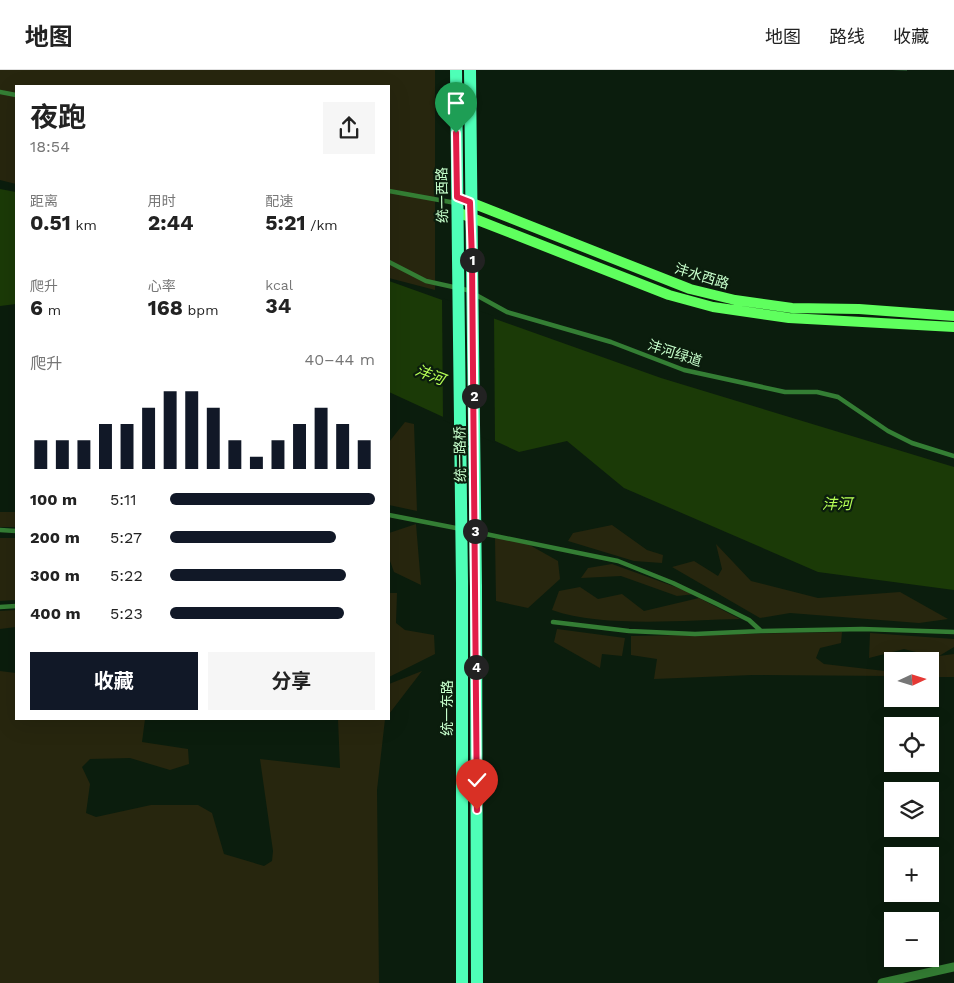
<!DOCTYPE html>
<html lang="zh">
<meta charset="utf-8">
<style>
body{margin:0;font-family:"Work Sans","Noto Sans SC",sans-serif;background:#f6f6f6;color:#222;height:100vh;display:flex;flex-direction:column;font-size:19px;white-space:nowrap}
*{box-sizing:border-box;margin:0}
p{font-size:16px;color:#767676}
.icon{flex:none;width:28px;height:28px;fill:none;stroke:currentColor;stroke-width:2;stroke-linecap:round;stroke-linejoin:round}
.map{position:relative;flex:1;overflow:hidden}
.sheet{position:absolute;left:15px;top:15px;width:375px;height:635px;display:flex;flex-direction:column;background:#fff;border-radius:0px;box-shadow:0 5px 20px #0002}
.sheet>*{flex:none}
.needle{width:32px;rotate:86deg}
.buttons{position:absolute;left:884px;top:582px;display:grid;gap:10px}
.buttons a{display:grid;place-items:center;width:55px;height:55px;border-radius:0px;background:#fff;box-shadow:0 5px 20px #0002;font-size:25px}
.pin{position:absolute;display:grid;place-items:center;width:42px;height:42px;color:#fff;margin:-51px -21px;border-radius:50% 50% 50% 0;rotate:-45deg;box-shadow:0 0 5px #0007}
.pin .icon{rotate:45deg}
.km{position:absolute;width:25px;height:25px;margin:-12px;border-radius:50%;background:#222;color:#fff;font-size:14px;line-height:25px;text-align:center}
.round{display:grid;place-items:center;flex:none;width:52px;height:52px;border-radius:0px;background:#f6f6f6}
.summary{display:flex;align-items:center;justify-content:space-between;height:85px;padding:0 15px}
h1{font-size:28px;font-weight:700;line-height:38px}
.metrics{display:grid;grid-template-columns:repeat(3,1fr);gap:8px;height:85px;padding:5px 15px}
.metrics div{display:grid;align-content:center}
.metrics b{font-size:21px;font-weight:700}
.metrics small{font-size:14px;font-weight:400}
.metrics p{font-size:14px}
.chart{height:140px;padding:10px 15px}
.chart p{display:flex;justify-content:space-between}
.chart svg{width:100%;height:90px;margin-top:5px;stroke:#111827;stroke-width:6}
.action{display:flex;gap:10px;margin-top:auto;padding:10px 15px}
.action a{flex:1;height:58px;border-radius:0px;background:#111827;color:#fff;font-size:20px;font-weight:700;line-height:58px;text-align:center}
.action a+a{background:#f6f6f6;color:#222}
ul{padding:0 15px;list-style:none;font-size:16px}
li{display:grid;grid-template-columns:80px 60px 1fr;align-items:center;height:38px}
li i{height:12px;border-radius:6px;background:#111827}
header{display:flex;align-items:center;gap:30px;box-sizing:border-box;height:70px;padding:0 25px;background:#fff;border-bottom:1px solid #e0e0e0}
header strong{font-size:24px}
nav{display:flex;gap:28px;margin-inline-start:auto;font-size:18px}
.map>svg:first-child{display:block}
.green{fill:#27260e}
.water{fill:#1b3a07}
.pier{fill:#0b1d0d}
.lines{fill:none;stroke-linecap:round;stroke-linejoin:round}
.lane{stroke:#347e34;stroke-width:4.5}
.street{stroke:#347e34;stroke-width:9}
.secondary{stroke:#5fff5e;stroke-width:10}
.primary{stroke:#4effb7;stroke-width:12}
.primary-bridge{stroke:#4effb7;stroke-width:12}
.wall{fill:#224c29}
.route-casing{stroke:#fff;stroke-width:10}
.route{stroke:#e11d48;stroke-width:6}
.labels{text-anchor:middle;stroke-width:4.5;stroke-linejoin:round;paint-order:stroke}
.street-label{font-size:14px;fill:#c7ffcc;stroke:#0b1d0d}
.water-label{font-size:15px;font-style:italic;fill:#b6ff55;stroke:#0b1d0d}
</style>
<header>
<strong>地图</strong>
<nav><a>地图</a><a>路线</a><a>收藏</a></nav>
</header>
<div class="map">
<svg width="954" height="913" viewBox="0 0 954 913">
<rect width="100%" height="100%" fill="#0b1d0d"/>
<path class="green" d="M 0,0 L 435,0 L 435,220 L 389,208 L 389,16 L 16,16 L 16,114 L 0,110 Z
M 405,352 L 414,354 L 417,441 L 389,435 L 389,372 Z
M 0,442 L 15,442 L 16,457 L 0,457 Z
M 416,454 L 421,515 L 394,502 L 389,488 L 389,463 Z
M 612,455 L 647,480 L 663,485 L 662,493 L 634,491 L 568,471 L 573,463 Z
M 0,468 L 16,468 L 16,530 L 0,531 Z
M 495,468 L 526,473 L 558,491 L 560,509 L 528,538 L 496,531 Z
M 716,474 L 751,511 L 818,528 L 900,522 L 948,549 L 919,553 L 790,543 L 760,548 L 672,497 L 694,491 L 718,506 L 722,499 Z
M 612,494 L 695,524 L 677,526 L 621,506 L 581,508 L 588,498 Z
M 580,517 L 598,529 L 622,524 L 644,541 L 699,528 L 740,549 C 686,550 602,558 552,540 L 559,521 Z
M 389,523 L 397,523 L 396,553 L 405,560 L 434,565 L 435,584 L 389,607 Z
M 16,540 L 16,557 L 0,559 L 0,541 Z
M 557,559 L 625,568 L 622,586 L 602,584 L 600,598 L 554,572 Z
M 842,562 L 841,573 L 820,578 L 816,588 L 824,594 L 885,601 L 892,593 L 892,606 L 752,605 L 654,609 L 657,589 L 631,585 L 631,566 Z
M 870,563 L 954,569 L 954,577 L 939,586 L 954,584 L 954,607 L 930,607 L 930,591 L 895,591 L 901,585 L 920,583 L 904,579 L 869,588 Z
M 0,601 L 16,603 L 16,649 L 145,649 L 142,672 L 188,679 L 189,694 L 170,700 L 130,688 L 90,689 L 82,697 L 90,714 L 86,743 L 96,747 L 151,735 L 198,735 L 212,743 L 224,784 L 264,796 L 272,791 L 273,781 L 260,689 L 340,698 L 338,649 L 385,649 L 377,720 L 379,913 L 0,913 Z
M 422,601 L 389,644 L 389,614 Z"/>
<path class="water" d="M 0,119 L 16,122 L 16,234 L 0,236 Z
M 389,211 L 661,308 L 954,397 L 954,520 L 818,502 L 624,418 L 567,371 L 519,382 L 389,322 Z"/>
<path class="pier" d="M 442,228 L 494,246 L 495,373 L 443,350 Z"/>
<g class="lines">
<path class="lane" d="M 0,22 L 16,25
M 389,121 L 456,133
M 389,192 L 426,211 L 467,220 L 507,242 L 611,272 L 684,300 L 785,322 L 817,322 L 838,327 L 888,361 L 912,373 L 954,386
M 389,445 L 461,459
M 0,460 L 16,461
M 476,462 L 618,491 L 673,513 L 717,534 L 749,550 L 761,561 L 862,559 L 954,562
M 0,537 L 16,536
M 553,552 L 629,561 L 695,564 L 761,561"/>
<path class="street" d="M 882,913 L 954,897"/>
<path class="secondary" d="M 467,131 L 690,219 L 735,230 L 792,238 L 859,239 L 954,246
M 457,142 L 669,225 L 713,237 L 789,248 L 954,257"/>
<path class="primary" d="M 456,0 L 458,189
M 470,0 L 472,190
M 462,513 L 462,913
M 476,517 L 477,913"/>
<path class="primary-bridge" d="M 458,189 L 462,513
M 472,190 L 476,517"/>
</g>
<path class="wall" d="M 892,0 L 907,0 L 907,1 Z"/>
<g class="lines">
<defs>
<path id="route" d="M 456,63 L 457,127 L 470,132 L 472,190 L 477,740"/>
</defs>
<use href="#route" class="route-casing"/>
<use href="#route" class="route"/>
</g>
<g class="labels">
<g class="street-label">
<text transform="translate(442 125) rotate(-91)" y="5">统一西路</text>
<text transform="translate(702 206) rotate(17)" y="5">沣水西路</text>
<text transform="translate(675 283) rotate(18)" y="5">沣河绿道</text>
<text transform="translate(460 384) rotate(-91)" y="5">统一路桥</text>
<text transform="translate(447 638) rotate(-90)" y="5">统一东路</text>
</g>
<g class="water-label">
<text transform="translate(430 305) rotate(21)" y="5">沣河</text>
<text x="837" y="439">沣河</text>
</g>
</g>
</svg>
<div class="buttons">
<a><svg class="needle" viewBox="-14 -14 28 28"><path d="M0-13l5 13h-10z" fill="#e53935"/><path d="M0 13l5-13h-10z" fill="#767676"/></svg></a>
<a><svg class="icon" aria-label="locate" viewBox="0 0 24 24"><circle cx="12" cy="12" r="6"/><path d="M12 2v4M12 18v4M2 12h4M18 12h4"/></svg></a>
<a><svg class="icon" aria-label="layers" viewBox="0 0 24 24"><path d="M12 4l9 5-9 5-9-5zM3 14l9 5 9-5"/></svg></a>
<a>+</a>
<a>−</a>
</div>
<div class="pin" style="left:456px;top:63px;background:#1e9e55"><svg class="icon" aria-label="arrive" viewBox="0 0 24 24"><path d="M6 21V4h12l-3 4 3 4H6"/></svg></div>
<div class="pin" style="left:477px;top:740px;background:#d93025"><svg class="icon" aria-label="check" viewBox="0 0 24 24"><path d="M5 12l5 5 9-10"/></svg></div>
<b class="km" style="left:472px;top:190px">1</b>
<b class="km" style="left:474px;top:326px">2</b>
<b class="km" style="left:475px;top:461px">3</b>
<b class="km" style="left:476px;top:597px">4</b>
<section class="sheet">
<div class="summary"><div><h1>夜跑</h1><p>18:54</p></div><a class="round"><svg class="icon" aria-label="share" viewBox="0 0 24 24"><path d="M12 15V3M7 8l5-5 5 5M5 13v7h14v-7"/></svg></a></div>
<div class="metrics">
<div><p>距离</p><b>0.51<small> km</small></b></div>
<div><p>用时</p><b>2:44</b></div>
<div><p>配速</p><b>5:21<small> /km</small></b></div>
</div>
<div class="metrics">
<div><p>爬升</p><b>6<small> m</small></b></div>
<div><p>心率</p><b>168<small> bpm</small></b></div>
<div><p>kcal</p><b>34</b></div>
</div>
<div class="chart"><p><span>爬升</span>40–44 m</p>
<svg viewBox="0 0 160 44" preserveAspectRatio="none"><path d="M5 44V30M15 44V30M25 44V30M35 44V22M45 44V22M55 44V14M65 44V6M75 44V6M85 44V14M95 44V30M105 44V38M115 44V30M125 44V22M135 44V14M145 44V22M155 44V30"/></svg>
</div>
<ul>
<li><b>100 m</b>5:11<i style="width:100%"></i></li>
<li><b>200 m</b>5:27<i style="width:81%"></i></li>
<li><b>300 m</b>5:22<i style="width:86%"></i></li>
<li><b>400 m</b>5:23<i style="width:85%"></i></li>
</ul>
<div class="action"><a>收藏</a><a>分享</a></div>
</section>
</div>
